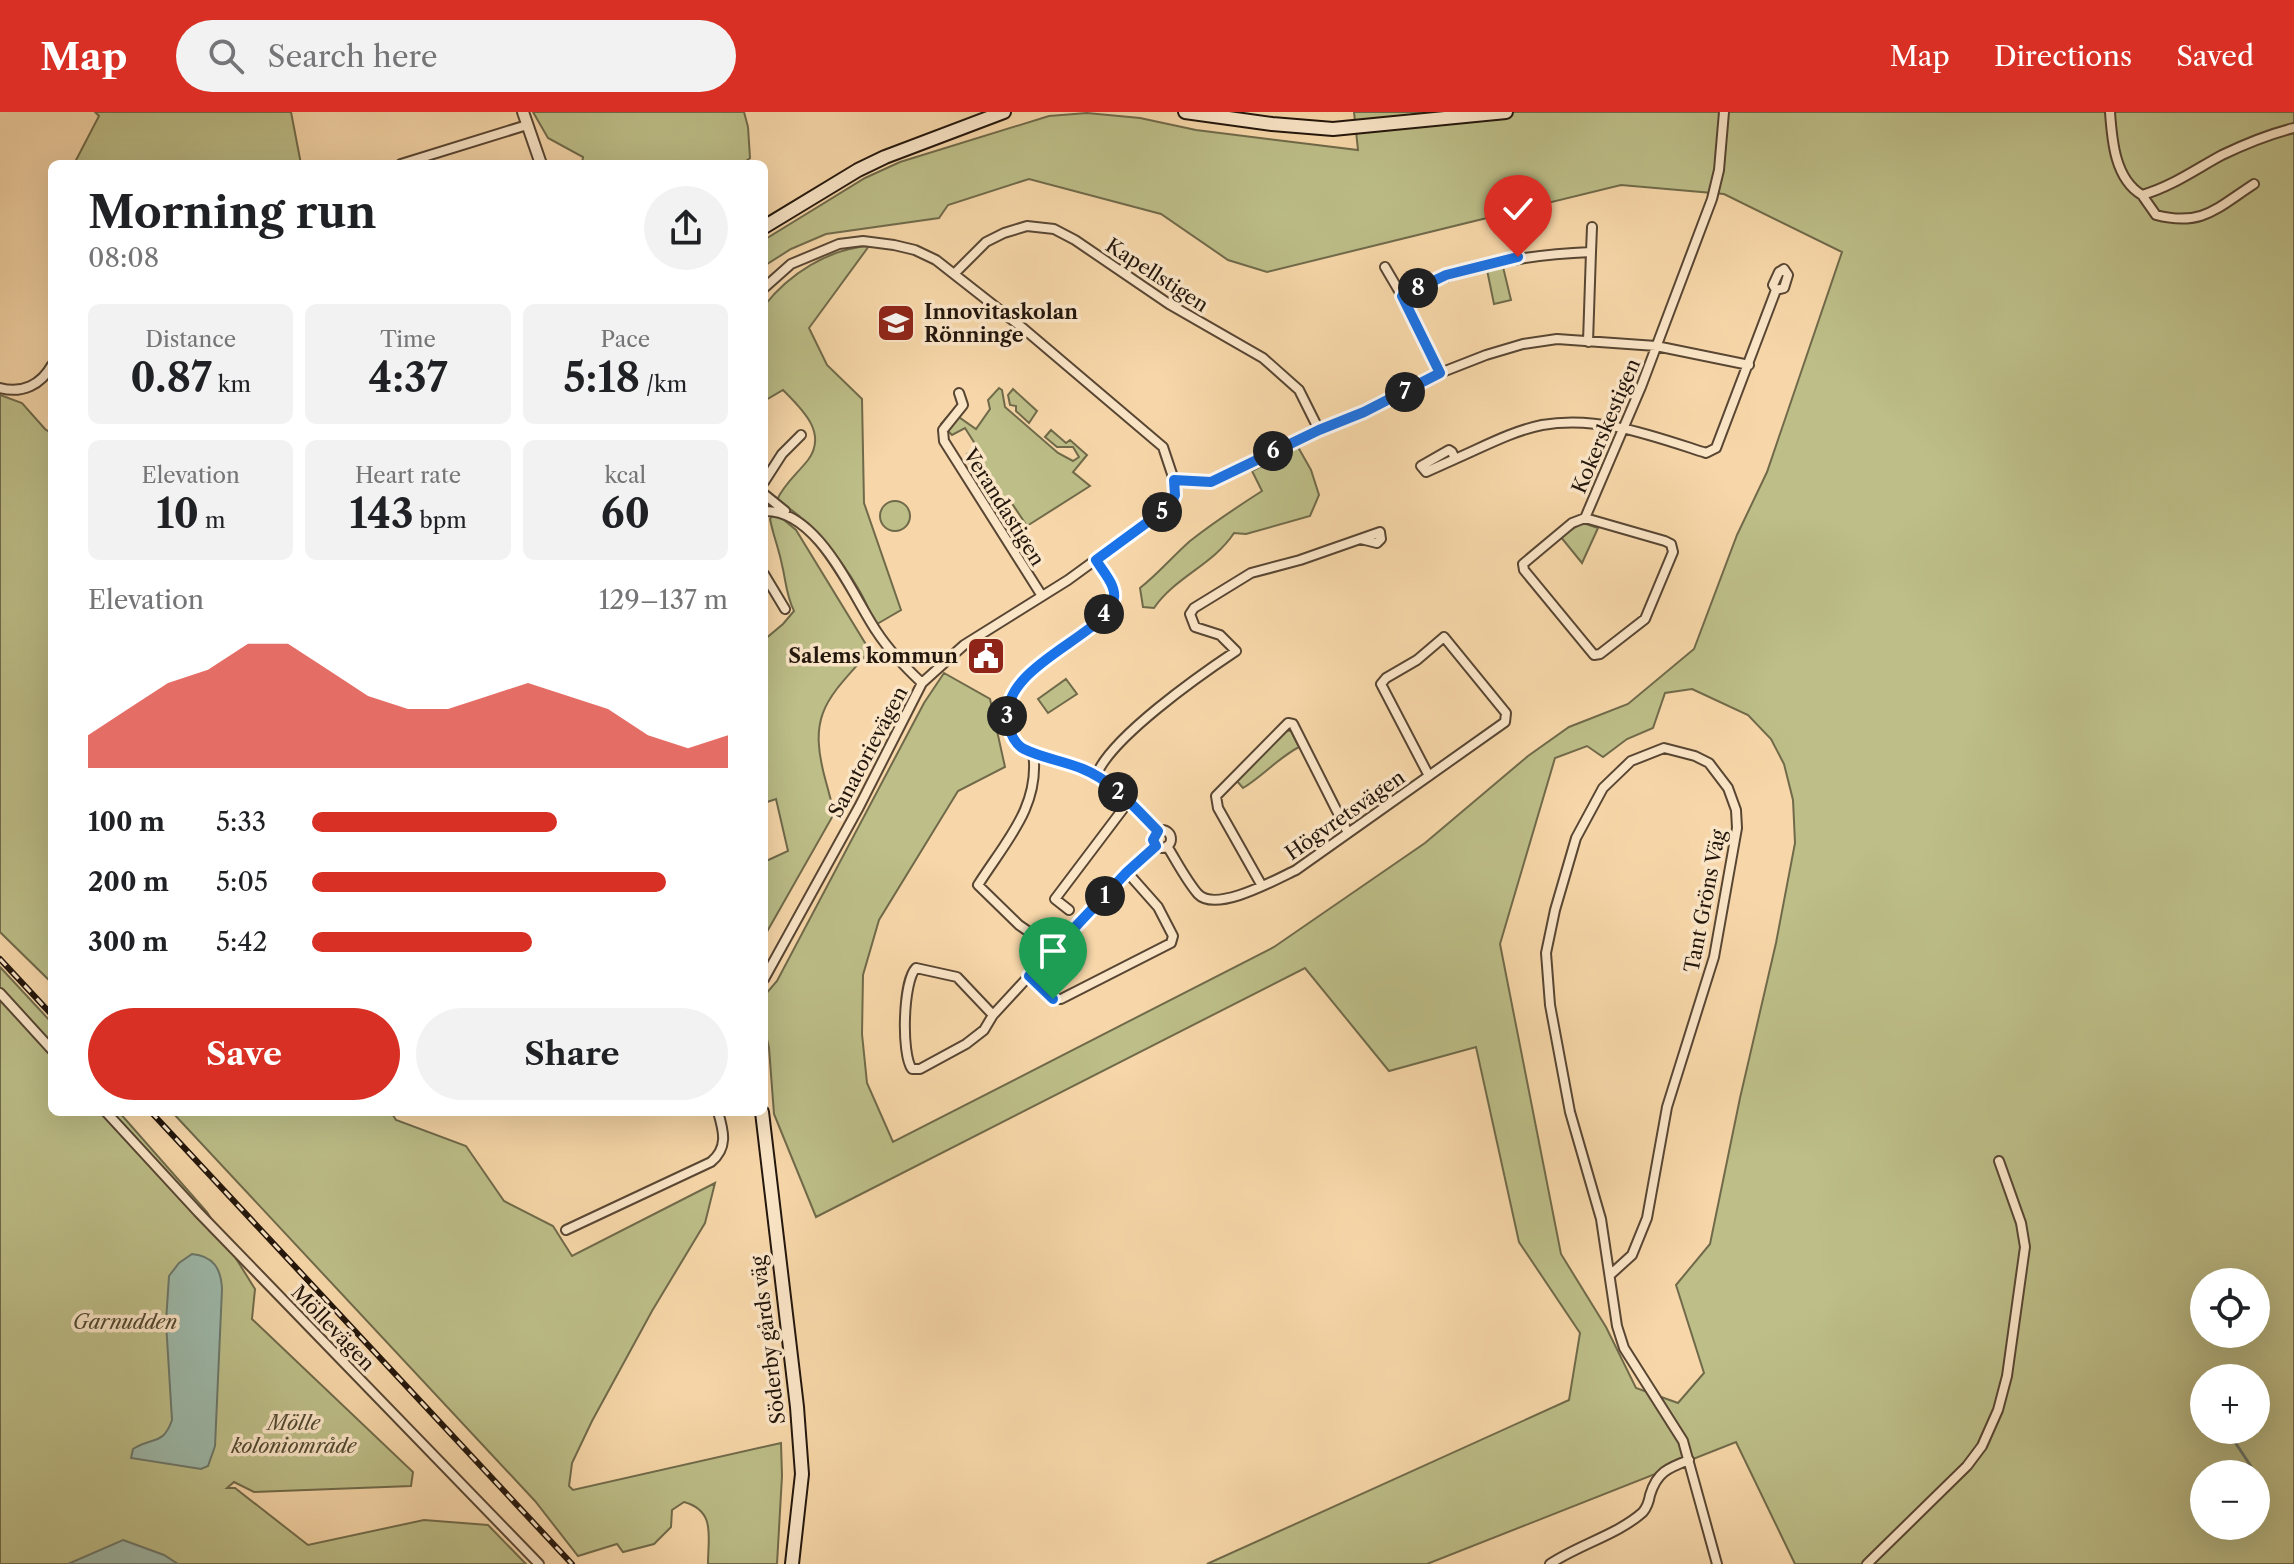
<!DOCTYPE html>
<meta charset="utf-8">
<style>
body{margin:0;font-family:"Libre Caslon Text",serif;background:#f2f2f2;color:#202124;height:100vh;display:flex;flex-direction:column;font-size:30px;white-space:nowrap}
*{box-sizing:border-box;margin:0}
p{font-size:26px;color:#757577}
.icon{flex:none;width:44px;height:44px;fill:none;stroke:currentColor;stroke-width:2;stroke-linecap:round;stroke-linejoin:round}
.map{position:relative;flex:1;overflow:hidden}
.side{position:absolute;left:48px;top:48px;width:720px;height:956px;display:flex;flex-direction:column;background:#fff;border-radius:12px;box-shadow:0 8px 32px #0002}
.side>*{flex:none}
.controls{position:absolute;left:2190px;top:1156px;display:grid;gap:16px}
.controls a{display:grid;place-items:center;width:80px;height:80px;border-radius:50%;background:#fff;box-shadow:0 8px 32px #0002;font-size:40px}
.pin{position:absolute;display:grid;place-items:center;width:68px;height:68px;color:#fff;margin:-82px -34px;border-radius:50% 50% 50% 0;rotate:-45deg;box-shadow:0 0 8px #0007}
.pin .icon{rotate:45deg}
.km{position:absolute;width:40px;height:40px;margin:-20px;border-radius:50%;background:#222;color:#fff;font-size:22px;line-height:40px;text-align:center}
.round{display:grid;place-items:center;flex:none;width:84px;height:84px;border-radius:42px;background:#f2f2f2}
.head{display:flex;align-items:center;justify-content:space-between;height:136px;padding:0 40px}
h1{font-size:44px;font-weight:800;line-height:60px}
.stats{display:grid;grid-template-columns:repeat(3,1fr);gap:12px;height:136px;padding:8px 40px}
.stats div{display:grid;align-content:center;border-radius:12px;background:#f2f2f2;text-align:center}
.stats b{font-size:40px;font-weight:800}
.stats small{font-size:22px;font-weight:400}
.stats p{font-size:22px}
.chart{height:224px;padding:16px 40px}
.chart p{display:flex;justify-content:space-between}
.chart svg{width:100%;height:144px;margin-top:8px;fill:#d93025;opacity:.7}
.cta{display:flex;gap:16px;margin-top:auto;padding:16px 40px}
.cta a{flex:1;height:92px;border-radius:48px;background:#d93025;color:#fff;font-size:32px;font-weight:800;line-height:92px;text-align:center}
.cta a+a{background:#f2f2f2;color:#202124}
ul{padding:0 40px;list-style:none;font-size:26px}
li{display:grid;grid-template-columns:128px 96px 1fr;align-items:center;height:60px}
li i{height:20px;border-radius:10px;background:#d93025}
header{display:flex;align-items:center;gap:48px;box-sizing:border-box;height:112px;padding:0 40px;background:#d93025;color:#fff}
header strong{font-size:38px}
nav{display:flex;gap:44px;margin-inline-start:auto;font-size:28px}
.search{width:560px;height:72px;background:#f2f2f2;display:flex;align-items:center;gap:20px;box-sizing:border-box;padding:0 28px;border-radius:44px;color:#757577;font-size:30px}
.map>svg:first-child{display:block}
.green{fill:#bdbe88;stroke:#706a4a;stroke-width:2;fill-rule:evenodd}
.water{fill:#9db9aa;stroke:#6c786b;stroke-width:2}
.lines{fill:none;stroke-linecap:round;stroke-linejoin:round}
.stream{stroke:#6c786b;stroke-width:3}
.minor-casing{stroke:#584633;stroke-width:12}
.tertiary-casing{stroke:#584633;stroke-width:14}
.secondary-casing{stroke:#23160c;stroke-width:16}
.minor{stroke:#fae5c7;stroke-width:8}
.tertiary{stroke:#fae5c7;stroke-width:10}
.secondary{stroke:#fae5c7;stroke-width:12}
.rail-casing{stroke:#23160c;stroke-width:6}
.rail{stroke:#fae5c7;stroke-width:3;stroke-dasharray:9;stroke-linecap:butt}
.route-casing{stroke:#fff;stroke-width:16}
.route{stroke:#1a73e8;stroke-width:10}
.labels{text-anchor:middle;stroke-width:7;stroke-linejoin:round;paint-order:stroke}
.street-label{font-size:20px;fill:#23160c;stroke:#fae5c7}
.poi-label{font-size:20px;font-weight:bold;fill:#23160c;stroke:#fae5c7;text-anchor:start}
.park-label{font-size:20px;font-style:italic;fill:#514831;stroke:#fae5c7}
</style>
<header>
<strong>Map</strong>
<div class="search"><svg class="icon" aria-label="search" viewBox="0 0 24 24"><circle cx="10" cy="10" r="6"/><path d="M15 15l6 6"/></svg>Search here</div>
<nav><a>Map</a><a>Directions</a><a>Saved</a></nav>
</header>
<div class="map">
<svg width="2294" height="1452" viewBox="0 0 2294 1452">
<rect width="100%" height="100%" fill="#f7d7a9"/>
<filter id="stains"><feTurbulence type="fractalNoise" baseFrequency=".0025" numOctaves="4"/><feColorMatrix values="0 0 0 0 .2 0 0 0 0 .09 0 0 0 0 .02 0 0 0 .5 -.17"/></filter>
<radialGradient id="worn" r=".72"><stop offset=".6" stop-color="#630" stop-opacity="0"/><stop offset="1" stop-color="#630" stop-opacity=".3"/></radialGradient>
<path class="green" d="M 95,0 L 291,0 L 301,52 L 74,52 L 99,4 Z
M 533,0 L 744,0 L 748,15 L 750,46 L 742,52 L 582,52 L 583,45 L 548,26 Z
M 1354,0 L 2294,0 L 2294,1452 L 1795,1452 L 1736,1330 L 1427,1452 L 1207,1452 L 1569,1288 L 1580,1221 L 1519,1130 L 1476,935 L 1389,959 L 1305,856 L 816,1105 L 774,1002 L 769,936 L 764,914 L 764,884 L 777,869 L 924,591 L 944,561 L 990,587 L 1005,655 L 958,679 L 879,808 L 863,863 L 862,922 L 867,971 L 893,1030 L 1274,835 L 1425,731 L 1528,644 L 1569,615 L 1628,592 L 1694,537 L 1737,423 L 1767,360 L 1842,140 L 1724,82 L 1621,73 L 1267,160 L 1228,148 L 1161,102 L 1029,67 L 948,93 L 939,106 L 826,122 L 791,137 L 764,154 L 764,128 L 865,66 L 900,50 L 1049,4 L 1087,1 L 1140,6 L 1196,18 L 1358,38 ZM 1692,577 L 1748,603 L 1771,627 L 1784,652 L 1793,688 L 1795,731 L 1776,831 L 1740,986 L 1710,1132 L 1676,1173 L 1704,1261 L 1678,1291 L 1636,1276 L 1606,1215 L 1561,1142 L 1500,832 L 1555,646 L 1587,634 L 1603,645 L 1627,627 L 1653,616 L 1665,581 ZM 2204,1170 L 2256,1170 L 2256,1222 L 2204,1222 ZM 2204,1266 L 2256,1266 L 2256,1318 L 2204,1318 ZM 2204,1362 L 2256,1362 L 2256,1414 L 2204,1414 Z
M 869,134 L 809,216 L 827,253 L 862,287 L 864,391 L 901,498 L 877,512 C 869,501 866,489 859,478 C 838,442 813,410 777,388 C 784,372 797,362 808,348 C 828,321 802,297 783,278 L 764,289 L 764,194 C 789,162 828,137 869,134 Z
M 1503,155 L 1511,188 L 1494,192 L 1487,158 Z
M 999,276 L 1002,278 L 1005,295 L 1058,341 L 1073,349 L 1079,345 L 1073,335 L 1057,335 L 1045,325 L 1051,318 L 1066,331 L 1070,328 L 1087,343 L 1073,360 L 1090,374 L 1027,414 L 1011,390 L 991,402 L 964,362 L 971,358 L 967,342 L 977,335 L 965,316 L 952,323 L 941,312 L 954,297 L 956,303 L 976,317 L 990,297 L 988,288 Z
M 1013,277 L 1037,299 L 1029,311 L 1016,299 L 1016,294 L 1010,293 L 1008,283 Z
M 0,283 L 22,291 L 45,317 L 52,322 L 52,871 L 0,820 Z
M 1298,335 L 1311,358 L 1319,383 L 1310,404 L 1246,422 L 1234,421 C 1213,453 1175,465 1154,496 L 1143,495 L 1140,476 C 1158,462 1173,444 1190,429 C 1213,411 1237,395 1262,379 L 1252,359 Z
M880 404a15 15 0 1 1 30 0a15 15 0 1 1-30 0Z
M 773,403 L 778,403 L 796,418 L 870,539 C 826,588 807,602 826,670 C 829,680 831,691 835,700 L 764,825 L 764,750 L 788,739 L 776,687 L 764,691 L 764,528 L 783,512 L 794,499 C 786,483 786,469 782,453 C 779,437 773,423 770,407 Z
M 1583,411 L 1598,416 L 1582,451 L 1560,424 Z
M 1066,567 L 1077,582 L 1048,601 L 1038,587 Z
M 1284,618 L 1291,619 L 1299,635 C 1278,646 1263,664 1243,676 L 1236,668 Z
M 0,855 L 52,911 L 52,1000 L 119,1000 L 207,1100 L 255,1177 L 252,1207 L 413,1360 L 411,1374 L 254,1380 L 234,1370 L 227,1376 L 235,1376 L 308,1433 L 424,1408 L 488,1413 L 526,1452 L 0,1452 Z
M 172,1000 L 391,1000 L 396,1008 L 466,1034 L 504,1089 L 553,1114 L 572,1144 L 715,1071 L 705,1111 L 652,1199 L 592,1309 L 572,1351 L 569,1374 L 573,1378 L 781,1331 L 782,1364 L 777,1452 L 708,1452 C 708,1424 716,1399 684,1390 L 672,1398 L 671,1415 L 654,1432 L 623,1440 L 617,1432 L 578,1444 L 535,1389 Z"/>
<path class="water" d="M 192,1142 C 213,1144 221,1156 222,1177 L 215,1334 L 208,1354 L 201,1357 L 131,1346 L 133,1337 C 153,1324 163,1334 172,1308 L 166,1210 L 169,1164 L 179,1151 Z
M 123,1428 L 164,1443 L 178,1452 L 68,1452 Z"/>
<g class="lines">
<path class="stream" d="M 2227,1318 L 2256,1362
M 2256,1363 L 2267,1380"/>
<defs>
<path id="minor" d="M 2110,0 C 2112,29 2115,67 2142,83 C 2171,75 2196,57 2222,43 C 2245,32 2269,22 2294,16
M 401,52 L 527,13
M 2142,83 L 2156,103 C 2202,115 2217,96 2254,72
M 1591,140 L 1592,115
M 1385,155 L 1402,184
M 955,161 L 986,130 L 1004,121 L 1027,114 L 1054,117 L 1075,128 L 1169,192 L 1263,246 L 1299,278 L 1319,318
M 764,176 L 791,152 L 839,132 L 863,129 L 894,133 L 915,138 L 936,148 L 1024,217 L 1163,335 L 1174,368 L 1175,383 L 1171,393 L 1068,468 L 964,533 L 922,571 L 859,695 L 764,867
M 1440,261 L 1402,184 C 1463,153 1524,143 1591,140 L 1588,230
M 0,276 C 22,282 41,273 52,253
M 959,281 L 963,293 L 943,318 L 944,329 L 1042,484
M 1455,347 L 1426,360 L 1421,354 L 1449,338 L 1452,340 L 1455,347 C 1483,335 1512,319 1542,313 C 1599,303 1653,324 1706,341 L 1716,336 L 1776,178 L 1784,176 L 1788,163 L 1784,157 L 1779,160 L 1773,173 L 1776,178
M 1174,368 L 1211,370 L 1260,345 L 1364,300 L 1440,261 L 1486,243 L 1523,232 L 1557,227 L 1656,234 L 1749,253
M 764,370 L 782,342 L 801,323
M 764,382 L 785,399
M 764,399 C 818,397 852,483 877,520 C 890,540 905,555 922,571
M 1585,406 L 1665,429 L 1671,432 L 1673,440 L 1645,507 L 1600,542 L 1594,543 L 1524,458 L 1523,452 L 1572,411 L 1585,406 L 1641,275 L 1712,87 L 1719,58 L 1724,0
M 1096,448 C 1102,458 1116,473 1114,486 C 1108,525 978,562 1012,624 C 1024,646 1061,648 1083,657 C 1113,670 1135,696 1158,719
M 764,462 L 785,497
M 1033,640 C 1041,694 1005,730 978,773 L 1019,813 L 1048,833
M 1096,664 C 1110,626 1200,563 1236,539 L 1220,523 L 1195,515 L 1190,502 L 1194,496 L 1251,461 L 1300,448 L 1380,420 L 1381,427 L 1377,431 L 1361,427
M1153 727a9 9 0 1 1 18 0a9 9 0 1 1-18 0Z
M 1167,734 C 1177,750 1186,768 1198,782 C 1216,801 1275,768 1296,758 L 1505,610 L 1506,601 L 1444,525 L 1417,548 L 1386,566 L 1381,572 L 1429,664
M 1262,774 L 1218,696 L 1216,684 L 1288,611 L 1293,612 L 1348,721
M 1069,798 L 1055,787 L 1129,689
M 1029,864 L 1053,887 L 1061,887 L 1171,831 L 1173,824 L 1158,795 L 1127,760
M 0,881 L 52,938
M 993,903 L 957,865 L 916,856 C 903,869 901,942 912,957 L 920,957 L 966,932 L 984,918 L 993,903 L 1029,864 L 1127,760 L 1156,734
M 106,1000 L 198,1100 L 539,1452
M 566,1118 L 711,1050 C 728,1036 724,1020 718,1000
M 1610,1163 L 1632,1143 L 1647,1106 L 1667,995 L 1714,845 L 1737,716 L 1736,698 L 1728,676 L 1709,651 L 1695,644 L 1664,636 L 1631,649 L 1603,676 L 1576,726 L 1555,798 L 1546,841 L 1550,893 L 1570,1000 L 1601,1107 L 1617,1214 L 1624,1236 L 1683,1329 L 1717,1452
M 1550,1452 C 1578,1433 1619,1422 1643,1400 C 1647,1395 1649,1389 1650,1383 C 1657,1360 1668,1356 1689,1348
M 1867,1452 L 1967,1354 L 1982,1334 L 1998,1298 L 2007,1264 L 2025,1135 L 2021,1111 L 1999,1049"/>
<path id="tertiary" d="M 523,0 L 541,52"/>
<path id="secondary" d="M 1185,0 L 1272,12 L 1333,17 L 1506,0
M 764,115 L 858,58 L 885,45 L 1004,0
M 762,1000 L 797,1295 L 802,1362 L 792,1452"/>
</defs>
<use href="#minor" class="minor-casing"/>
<use href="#tertiary" class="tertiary-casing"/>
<use href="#secondary" class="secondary-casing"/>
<use href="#minor" class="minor"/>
<use href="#tertiary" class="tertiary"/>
<use href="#secondary" class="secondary"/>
<defs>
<path id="rail" d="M 0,847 L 52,903
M 151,1000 L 572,1452"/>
</defs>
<use href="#rail" class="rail-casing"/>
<use href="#rail" class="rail"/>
</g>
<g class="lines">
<defs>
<path id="route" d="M 1053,887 L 1029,864 L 1127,760 L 1156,734 L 1153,728 L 1158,719 C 1135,696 1113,669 1083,657 C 1064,649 1042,646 1024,637 C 1016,633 1010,622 1008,612 C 997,553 1108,524 1114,486 C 1116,473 1102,458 1096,448 L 1171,393 L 1175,383 L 1174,368 L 1211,370 L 1319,318 L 1364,300 L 1440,261 L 1402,184 L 1446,163 L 1518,145"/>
</defs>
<use href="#route" class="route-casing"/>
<use href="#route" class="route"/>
</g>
<defs>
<symbol id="school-square" viewBox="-11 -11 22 22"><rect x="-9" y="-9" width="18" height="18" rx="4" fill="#8f2418" stroke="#fae5c7"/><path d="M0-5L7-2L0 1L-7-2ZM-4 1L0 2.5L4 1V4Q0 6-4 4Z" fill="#fff"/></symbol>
<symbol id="civic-square" viewBox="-11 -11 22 22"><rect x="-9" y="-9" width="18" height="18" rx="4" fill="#8f2418" stroke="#fae5c7"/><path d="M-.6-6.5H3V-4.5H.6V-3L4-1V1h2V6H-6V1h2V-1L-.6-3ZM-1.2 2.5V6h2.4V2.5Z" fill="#fff"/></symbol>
</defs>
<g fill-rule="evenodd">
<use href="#school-square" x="874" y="189" width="44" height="44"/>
<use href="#civic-square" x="964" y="522" width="44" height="44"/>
</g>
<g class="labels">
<g class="street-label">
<text transform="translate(1157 163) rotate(33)" y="7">Kapellstigen</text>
<text transform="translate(1606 314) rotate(-67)" y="7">Kokerskestigen</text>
<text transform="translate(1004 395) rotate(58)" y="7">Verandastigen</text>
<text transform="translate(868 640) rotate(-62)" y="7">Sanatorievägen</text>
<text transform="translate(1345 703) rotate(-35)" y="7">Högvretsvägen</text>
<text transform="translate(1705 789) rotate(-79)" y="7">Tant Gröns Väg</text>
<text transform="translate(333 1216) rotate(46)" y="7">Möllevägen</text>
<text transform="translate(768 1228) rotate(-97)" y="7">Söderby gårds väg</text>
</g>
<g class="poi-label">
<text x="924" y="207">Innovitaskolan<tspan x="924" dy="23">Rönninge</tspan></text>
<text x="958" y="551" text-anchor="end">Salems kommun</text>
</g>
<g class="park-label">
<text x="125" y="1217">Garnudden</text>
<text x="294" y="1318">Mölle<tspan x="294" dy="23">koloniområde</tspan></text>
</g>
</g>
<rect width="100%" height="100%" filter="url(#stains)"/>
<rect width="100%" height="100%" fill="url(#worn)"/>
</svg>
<div class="controls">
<a><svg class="icon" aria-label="locate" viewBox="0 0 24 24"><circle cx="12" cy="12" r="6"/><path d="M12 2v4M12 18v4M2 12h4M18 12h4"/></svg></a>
<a>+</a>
<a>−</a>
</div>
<div class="pin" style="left:1053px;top:887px;background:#1e9e55"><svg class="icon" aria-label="arrive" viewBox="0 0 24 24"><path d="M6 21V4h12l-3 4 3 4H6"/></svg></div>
<div class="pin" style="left:1518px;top:145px;background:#d93025"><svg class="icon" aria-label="check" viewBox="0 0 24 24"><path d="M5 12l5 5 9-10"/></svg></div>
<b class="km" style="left:1105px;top:784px">1</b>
<b class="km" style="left:1118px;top:680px">2</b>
<b class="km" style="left:1007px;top:604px">3</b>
<b class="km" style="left:1104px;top:502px">4</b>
<b class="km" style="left:1162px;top:400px">5</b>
<b class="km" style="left:1273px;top:339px">6</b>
<b class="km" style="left:1405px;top:280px">7</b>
<b class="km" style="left:1418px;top:176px">8</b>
<section class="side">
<div class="head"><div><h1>Morning run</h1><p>08:08</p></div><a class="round"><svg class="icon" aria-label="share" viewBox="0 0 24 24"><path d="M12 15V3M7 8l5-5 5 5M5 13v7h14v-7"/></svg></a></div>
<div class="stats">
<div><p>Distance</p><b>0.87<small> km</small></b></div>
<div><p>Time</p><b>4:37</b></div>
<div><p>Pace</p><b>5:18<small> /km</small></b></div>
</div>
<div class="stats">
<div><p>Elevation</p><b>10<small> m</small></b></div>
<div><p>Heart rate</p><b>143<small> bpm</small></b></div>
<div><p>kcal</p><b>60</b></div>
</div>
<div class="chart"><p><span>Elevation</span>129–137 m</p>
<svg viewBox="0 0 160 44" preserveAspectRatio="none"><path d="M0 44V34L10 26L20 18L30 14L40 6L50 6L60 14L70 22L80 26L90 26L100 22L110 18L120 22L130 26L140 34L150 38L160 34V44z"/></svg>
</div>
<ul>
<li><b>100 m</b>5:33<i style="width:59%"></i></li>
<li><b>200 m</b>5:05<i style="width:85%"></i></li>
<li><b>300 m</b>5:42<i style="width:53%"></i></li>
</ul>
<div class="cta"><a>Save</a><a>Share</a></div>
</section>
</div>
